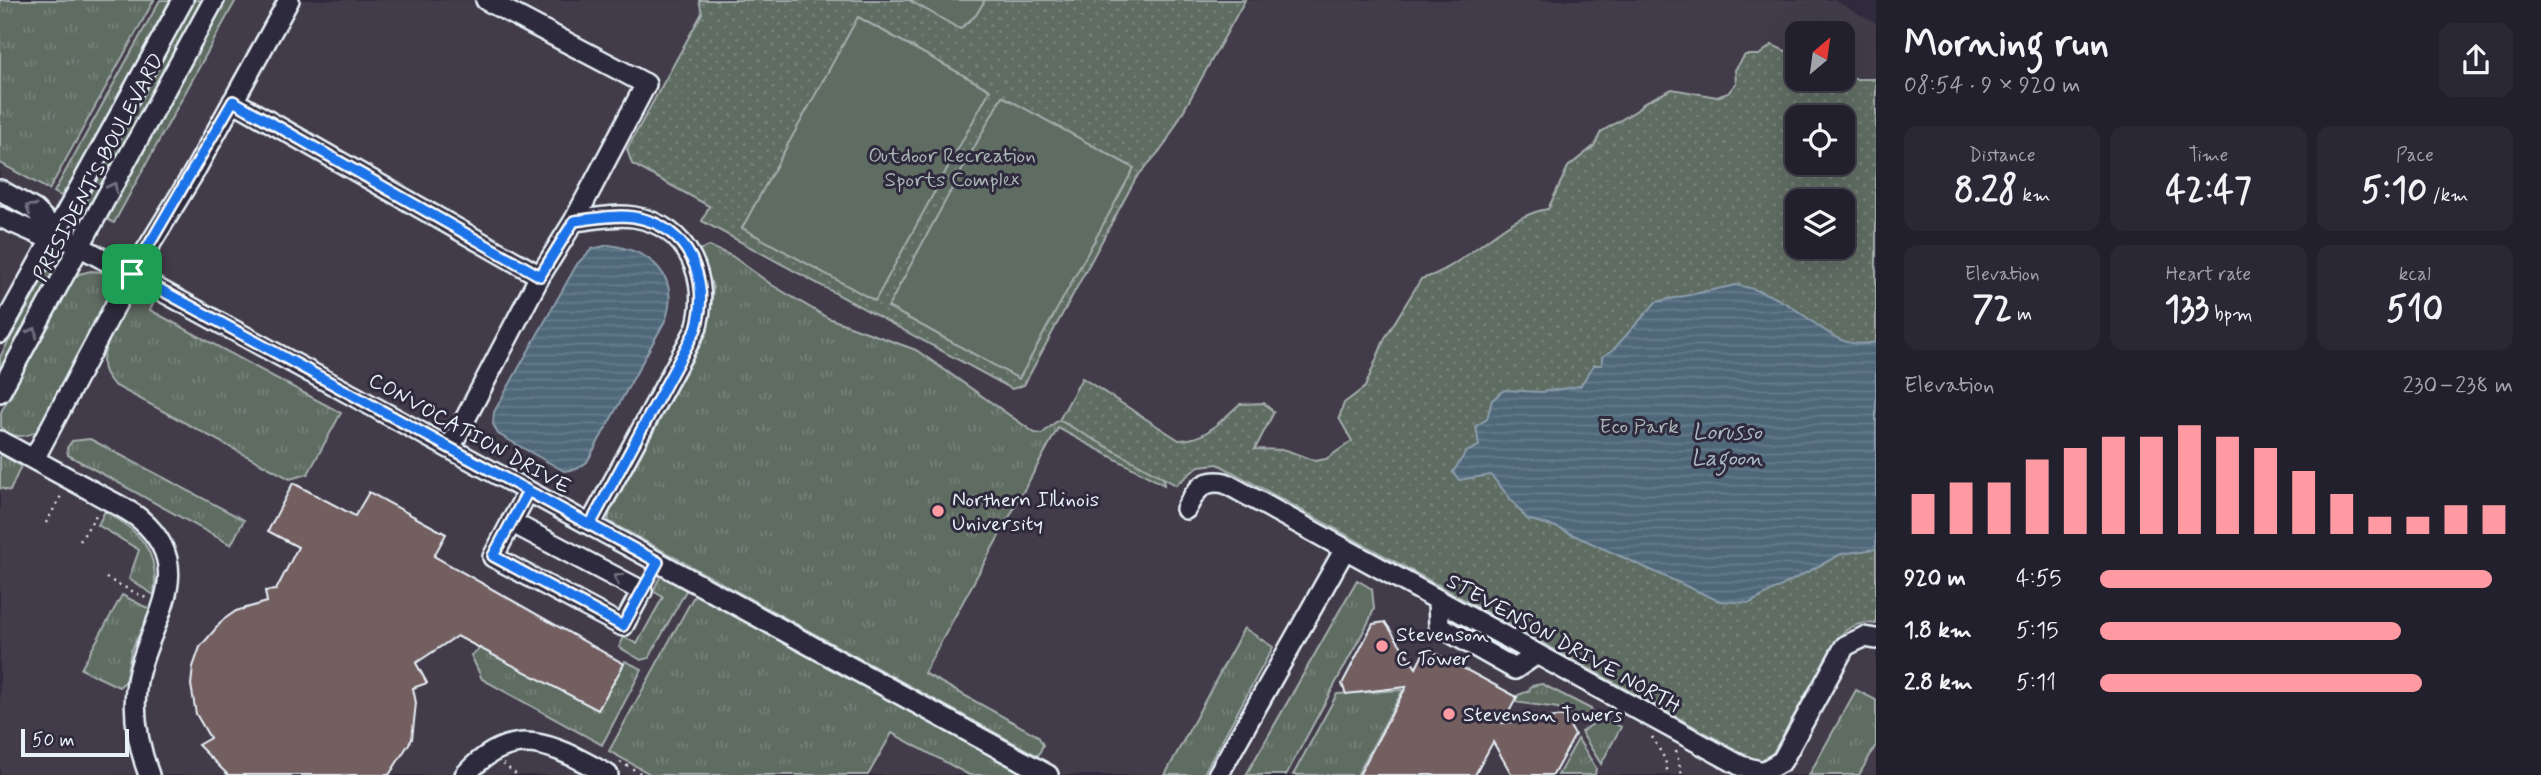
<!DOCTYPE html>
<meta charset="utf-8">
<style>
body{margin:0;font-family:Mynerve,sans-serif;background:#2b2836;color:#f1f3f6;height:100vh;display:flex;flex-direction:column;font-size:26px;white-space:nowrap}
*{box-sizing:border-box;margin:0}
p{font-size:23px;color:#a3a3aa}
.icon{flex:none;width:38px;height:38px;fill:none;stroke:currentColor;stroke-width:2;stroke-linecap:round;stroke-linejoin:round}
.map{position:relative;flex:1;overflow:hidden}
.sheet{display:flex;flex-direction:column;background:#23202e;width:665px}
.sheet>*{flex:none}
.needle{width:46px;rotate:29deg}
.controls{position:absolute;left:1785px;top:21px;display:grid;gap:14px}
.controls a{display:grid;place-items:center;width:70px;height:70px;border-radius:14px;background:#23202e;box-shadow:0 7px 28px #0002,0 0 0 2px #403e4a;font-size:35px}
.scale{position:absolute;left:21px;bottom:18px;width:108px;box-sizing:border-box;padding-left:7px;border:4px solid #e8f1f8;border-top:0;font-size:19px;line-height:24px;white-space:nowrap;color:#e8f1f8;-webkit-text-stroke:5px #2f2a3d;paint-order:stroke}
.pin{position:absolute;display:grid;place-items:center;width:60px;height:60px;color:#fff;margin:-30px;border-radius:14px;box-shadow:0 4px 10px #0006}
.round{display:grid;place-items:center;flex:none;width:74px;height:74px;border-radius:14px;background:#2b2836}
.overview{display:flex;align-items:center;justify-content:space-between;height:119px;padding:0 28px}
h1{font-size:38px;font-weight:700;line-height:52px}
.figures{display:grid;grid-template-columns:repeat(3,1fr);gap:10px;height:119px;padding:7px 28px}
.figures div{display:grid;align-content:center;border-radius:14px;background:#2b2836;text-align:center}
.figures b{font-size:35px;font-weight:700}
.figures small{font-size:19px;font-weight:400}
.figures p{font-size:19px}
.chart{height:196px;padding:14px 28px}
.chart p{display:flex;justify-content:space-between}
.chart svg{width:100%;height:126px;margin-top:7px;stroke:#ff9aa2;stroke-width:6}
ul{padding:0 28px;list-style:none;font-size:23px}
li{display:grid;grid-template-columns:112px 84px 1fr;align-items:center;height:52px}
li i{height:18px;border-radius:9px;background:#ff9aa2}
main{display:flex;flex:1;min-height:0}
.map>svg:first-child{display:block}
.built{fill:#433a48;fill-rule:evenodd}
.grass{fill:url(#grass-tufts);stroke:#a4aead;stroke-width:2}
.park{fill:url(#park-dots);stroke:#a4aead;stroke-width:2;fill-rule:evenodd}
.garden{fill:#5f6c62;stroke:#a4aead;stroke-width:2}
.water{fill:url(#water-rules);stroke:#8c9eac;stroke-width:2}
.building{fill:#735e60;stroke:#e8f1f8;stroke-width:2}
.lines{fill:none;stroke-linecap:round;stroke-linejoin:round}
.minor-casing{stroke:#e8f1f8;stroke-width:24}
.path{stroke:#e8f1f8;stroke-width:2.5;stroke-dasharray:2 5;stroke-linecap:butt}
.minor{stroke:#2f2a3d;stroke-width:19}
.oneway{stroke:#70707e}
.route-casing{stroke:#fff;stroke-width:14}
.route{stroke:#1a73e8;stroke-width:9}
.poi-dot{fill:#ff9aa2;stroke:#2f2a3d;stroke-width:2.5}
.labels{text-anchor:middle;stroke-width:6;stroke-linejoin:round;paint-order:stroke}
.park-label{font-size:21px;fill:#aab5b4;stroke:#2f2a3d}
.street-label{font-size:21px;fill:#e8f1f8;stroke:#2f2a3d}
.poi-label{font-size:21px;fill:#e8f1f8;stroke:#2f2a3d;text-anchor:start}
.water-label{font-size:23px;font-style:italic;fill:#abbac5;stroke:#2f2a3d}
</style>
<main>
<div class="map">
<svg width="1876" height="775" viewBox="0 0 1876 775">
<defs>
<pattern id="grass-tufts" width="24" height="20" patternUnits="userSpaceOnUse" patternTransform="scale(1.75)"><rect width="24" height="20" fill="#5f6c62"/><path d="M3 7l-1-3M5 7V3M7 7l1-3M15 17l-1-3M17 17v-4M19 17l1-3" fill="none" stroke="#768179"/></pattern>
<pattern id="park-dots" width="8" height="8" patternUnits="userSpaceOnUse" patternTransform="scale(1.75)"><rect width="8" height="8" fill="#5f6c62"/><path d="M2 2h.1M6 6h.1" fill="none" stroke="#768179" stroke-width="1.8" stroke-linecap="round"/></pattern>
<pattern id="water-rules" width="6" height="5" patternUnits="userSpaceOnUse" patternTransform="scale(1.75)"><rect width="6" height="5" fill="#4f6779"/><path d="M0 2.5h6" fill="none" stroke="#687d8d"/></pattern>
</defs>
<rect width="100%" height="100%" fill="#2f2a3d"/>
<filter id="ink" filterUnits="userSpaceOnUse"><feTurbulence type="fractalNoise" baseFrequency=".0143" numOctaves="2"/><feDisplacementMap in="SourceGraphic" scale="14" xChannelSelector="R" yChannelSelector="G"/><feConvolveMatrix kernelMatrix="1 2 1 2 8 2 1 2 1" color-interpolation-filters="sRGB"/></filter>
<g filter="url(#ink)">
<path class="built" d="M 0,0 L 1834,0 L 1876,23 L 1876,775 L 0,775 ZM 1797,33 L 1843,33 L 1843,79 L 1797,79 ZM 1797,117 L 1843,117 L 1843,163 L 1797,163 ZM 1797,201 L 1843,201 L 1843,247 L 1797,247 Z"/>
<path class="grass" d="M 0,0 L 154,0 L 49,190 L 0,163 Z
M 160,0 L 170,0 L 78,171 L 61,196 L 54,192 Z
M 191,0 L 202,0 L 90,205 L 87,210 L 80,207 Z
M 224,0 L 236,0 L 114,223 L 105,218 Z
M 709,246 L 732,256 L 772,285 L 828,318 L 916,350 L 1035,433 L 1042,434 L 1057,421 L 1063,421 L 1163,477 L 1164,485 L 1058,428 L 924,673 L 1038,736 L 1043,745 L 1038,756 L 608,521 L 610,512 L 708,331 L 713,288 L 699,250 Z
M 56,264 L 55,273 L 0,376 L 0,357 L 48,270 Z
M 91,271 C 104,272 111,273 118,284 L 39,430 C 26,438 12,439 1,427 L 1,412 L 71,282 L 79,274 Z
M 142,291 L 156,299 L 150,310 L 341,413 L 308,474 L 290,479 L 114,385 C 108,378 102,371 103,361 C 104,344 127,299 142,291 Z
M 90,439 L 244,520 L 231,545 L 68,455 L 67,448 L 72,441 Z
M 0,454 L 21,466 L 10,491 L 0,488 Z
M 105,511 C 140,532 160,551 154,595 L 129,579 L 139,550 L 98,525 Z
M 661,575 L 688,587 L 649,658 L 641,660 L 619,647 L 624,637 L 637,644 L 663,597 L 653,591 Z
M 1357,580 L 1372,589 L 1374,609 L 1369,621 L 1286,775 L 1246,775 Z
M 695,594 L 1013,768 L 1023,775 L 969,775 L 892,733 L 868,775 L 652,775 L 609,751 Z
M 122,595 L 151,610 L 131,651 L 125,682 L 119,687 L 81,669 Z
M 1244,628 L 1273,647 L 1203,775 L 1165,775 Z
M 481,648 L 598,710 L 625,661 L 642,669 L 602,745 L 482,679 L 471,655 Z
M 1542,684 L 1591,709 L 1592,714 L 1575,724 L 1558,708 L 1515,702 L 1518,695 L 1529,691 L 1531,686 Z
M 1403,690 L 1357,775 L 1293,775 L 1337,694 Z
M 1856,690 L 1876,700 L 1876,745 L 1859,775 L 1809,775 Z
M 1603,717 L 1621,727 L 1601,764 L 1581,732 Z
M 1578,739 L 1596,768 L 1595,775 L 1558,775 Z"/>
<path class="park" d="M 699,0 L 1245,0 L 1164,146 L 1136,178 L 1024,385 L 1012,389 L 702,221 L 709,206 L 632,164 L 627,149 L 702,13 Z
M 1772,45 L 1790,53 L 1797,50 L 1797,79 L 1843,79 L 1843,71 L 1854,79 L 1876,79 L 1876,624 C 1860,621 1848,626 1838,638 L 1770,758 L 1762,761 L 1753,759 L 1218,464 L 1199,466 L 1176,485 L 1059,420 L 1082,378 L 1179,440 C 1208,440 1219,421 1240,404 L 1264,403 L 1274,412 L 1255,449 L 1286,450 L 1315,461 L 1326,459 L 1352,441 L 1339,418 L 1344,403 L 1365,387 L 1385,338 L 1421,279 C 1466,268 1501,216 1548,209 L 1568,167 L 1594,146 L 1601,132 L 1637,110 L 1645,102 L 1672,89 L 1717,97 L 1728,93 L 1736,83 L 1735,70 L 1745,55 L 1759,55 ZM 1797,117 L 1843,117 L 1843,163 L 1797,163 ZM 1797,201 L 1843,201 L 1843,247 L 1797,247 Z"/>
<path class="garden" d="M 909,0 L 985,0 L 976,15 L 960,29 Z
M 858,17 L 990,90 L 875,301 L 742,228 Z
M 1002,96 L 1134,168 L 1019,379 L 888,307 Z"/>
<path class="water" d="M 609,245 C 651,251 680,275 666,319 L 587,462 L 577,469 L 564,471 L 498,434 L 493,424 L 494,412 L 577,264 L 592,249 Z
M 1736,285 C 1760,289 1783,300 1802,314 C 1826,331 1843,350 1876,342 L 1876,549 L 1841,554 L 1750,603 L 1719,601 L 1556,527 L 1527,519 L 1491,475 L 1459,480 L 1453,472 L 1466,452 L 1479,446 L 1476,426 L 1487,419 L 1492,400 L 1504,390 L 1542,392 L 1580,386 L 1594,365 L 1602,365 L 1602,357 L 1613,350 L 1656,302 Z"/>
<path class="building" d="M 293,483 L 355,516 L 369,492 L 446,534 L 434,556 L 624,664 L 598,710 L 457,636 L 416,663 L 427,683 L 413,688 L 416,703 L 412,739 L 389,775 L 228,775 L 198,745 L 210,738 L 196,714 L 191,685 L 193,667 L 200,647 L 223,620 L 236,611 L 267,602 L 265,591 L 276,590 L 298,547 L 268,531 Z
M 1385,622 L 1416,668 L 1426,648 L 1517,697 L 1503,723 L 1564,716 L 1575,735 L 1553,775 L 1512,775 L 1493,742 L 1475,775 L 1359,775 L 1406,687 L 1346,694 L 1342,684 L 1373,624 Z"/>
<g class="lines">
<defs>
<path id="minor" d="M 486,0 L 646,84 L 574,221 L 540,276
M 233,101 L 540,276 L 450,448
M 0,190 L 35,210 L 56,231 L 81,247 L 1048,775
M 0,217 L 41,235 L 56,231
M 574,221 C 593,219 614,214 634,217 C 689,226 711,280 696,329 L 590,525
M 0,333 L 183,0
M 0,392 L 214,0
M 0,441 C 31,458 62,475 94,492 C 109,501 127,508 140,519 C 201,571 147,623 137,681 C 132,713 138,745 149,775
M 34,459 L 132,274 L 193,174 L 289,0
M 1186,509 C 1196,490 1203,478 1225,483 L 1741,766 L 1763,772 L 1782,761 L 1845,646 L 1864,637 L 1876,639
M 511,522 L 642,591 L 623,626 L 493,557 L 528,491
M 1438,600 L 1439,626 L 1515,669 L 1537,654
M 465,775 C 514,721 554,745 608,775
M 1218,775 L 1345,549"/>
</defs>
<use href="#minor" class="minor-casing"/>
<path class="path" d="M 46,523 L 62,494
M 80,541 L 98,512
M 106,578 L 146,598
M 1652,737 L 1665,759 L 1668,775
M 1676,751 L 1682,775
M 620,762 L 644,775
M 503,764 L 517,775"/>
<use href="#minor" class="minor"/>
</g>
<defs><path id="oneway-chevron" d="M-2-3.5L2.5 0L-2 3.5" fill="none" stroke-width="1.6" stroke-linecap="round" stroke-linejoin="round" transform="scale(1.75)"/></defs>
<g class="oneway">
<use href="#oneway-chevron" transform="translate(113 187) rotate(-62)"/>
<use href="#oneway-chevron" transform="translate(30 208) rotate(-146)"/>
<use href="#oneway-chevron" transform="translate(33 332) rotate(-61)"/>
<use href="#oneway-chevron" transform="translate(618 578) rotate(-152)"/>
</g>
</g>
<g class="lines" filter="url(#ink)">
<defs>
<path id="route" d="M 132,274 C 307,370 483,466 658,562 L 623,626 L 493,556 L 528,491 L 590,525 L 696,329 C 711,280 689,226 634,217 C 614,214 593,219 574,221 L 540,276 L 233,101 L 132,274"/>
</defs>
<use href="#route" class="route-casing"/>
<use href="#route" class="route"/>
</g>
<g class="poi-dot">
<circle cx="938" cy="511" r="7"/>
<circle cx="1382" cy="646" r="7"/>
<circle cx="1449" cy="714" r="7"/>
</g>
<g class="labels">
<g class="park-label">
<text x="952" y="162">Outdoor Recreation<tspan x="952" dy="24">Sports Complex</tspan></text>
<text x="1639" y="433">Eco Park</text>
</g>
<g class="street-label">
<text transform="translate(98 167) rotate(-62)" y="7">PRESIDENT'S BOULEVARD</text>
<text transform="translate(470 433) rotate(29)" y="7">CONVOCATION DRIVE</text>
<text transform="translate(1564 643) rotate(29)" y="7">STEVENSON DRIVE NORTH</text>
</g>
<g class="poi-label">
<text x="952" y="506">Northern Illinois<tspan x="952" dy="24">University</tspan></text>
<text x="1396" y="641">Stevenson<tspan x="1396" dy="24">C Tower</tspan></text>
<text x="1463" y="721">Stevenson Towers</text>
</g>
<g class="water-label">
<text x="1727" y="439">Lorusso<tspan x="1727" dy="26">Lagoon</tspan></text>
</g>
</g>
</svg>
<div class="controls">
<a><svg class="needle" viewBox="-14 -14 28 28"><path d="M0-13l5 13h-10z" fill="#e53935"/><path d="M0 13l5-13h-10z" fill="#a3a3aa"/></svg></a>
<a><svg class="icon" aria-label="locate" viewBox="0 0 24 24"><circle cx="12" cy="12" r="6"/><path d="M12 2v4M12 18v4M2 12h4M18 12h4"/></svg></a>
<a><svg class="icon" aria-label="layers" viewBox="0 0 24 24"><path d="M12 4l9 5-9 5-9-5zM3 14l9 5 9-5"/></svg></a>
</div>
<div class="scale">50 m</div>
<div class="pin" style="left:132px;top:274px;background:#1e9e55"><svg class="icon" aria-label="arrive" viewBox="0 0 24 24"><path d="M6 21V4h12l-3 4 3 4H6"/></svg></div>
</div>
<section class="sheet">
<div class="overview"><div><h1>Morning run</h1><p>08:54 · 9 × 920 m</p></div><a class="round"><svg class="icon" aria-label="share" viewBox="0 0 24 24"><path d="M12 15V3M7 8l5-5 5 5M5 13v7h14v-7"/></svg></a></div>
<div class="figures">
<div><p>Distance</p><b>8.28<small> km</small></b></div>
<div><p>Time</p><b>42:47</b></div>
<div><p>Pace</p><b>5:10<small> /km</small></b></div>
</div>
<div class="figures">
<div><p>Elevation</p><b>72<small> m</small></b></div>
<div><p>Heart rate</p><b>133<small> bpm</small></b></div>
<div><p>kcal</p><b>510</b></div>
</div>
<div class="chart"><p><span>Elevation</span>230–238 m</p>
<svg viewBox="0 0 160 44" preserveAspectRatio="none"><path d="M5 44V30M15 44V26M25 44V26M35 44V18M45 44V14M55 44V10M65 44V10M75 44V6M85 44V10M95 44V14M105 44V22M115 44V30M125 44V38M135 44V38M145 44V34M155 44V34"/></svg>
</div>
<ul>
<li><b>920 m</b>4:55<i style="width:95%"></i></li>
<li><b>1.8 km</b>5:15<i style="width:73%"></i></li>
<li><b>2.8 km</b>5:11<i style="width:78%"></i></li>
</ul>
</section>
</main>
